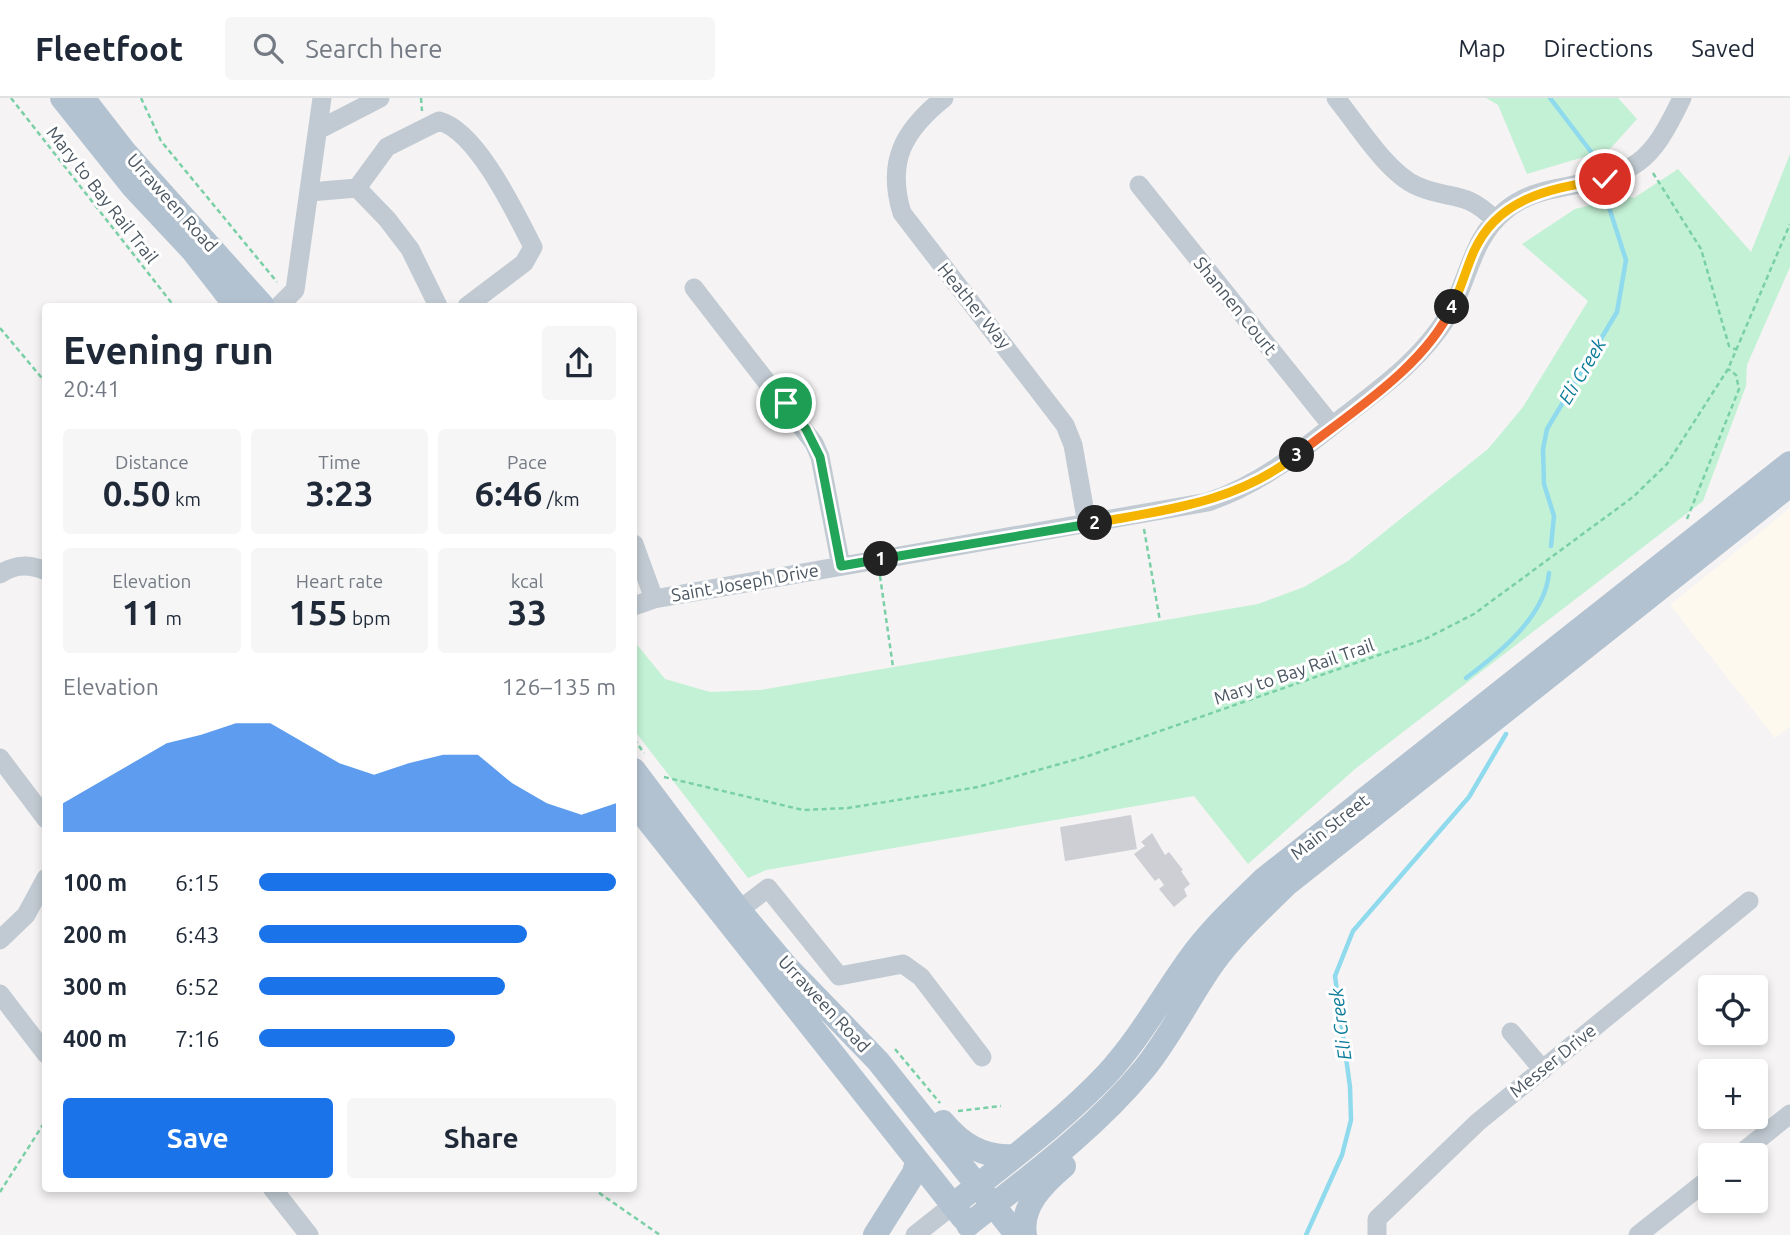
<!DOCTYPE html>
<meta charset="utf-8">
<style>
body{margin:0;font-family:Ubuntu,sans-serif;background:#f6f6f7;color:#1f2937;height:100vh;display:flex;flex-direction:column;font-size:26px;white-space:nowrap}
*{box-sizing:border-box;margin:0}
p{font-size:23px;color:#747a83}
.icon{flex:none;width:38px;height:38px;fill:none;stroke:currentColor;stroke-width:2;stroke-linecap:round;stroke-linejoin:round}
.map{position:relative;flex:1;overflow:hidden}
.details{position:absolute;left:42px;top:205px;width:595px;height:889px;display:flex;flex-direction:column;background:#fff;border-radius:7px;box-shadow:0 4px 10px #0003}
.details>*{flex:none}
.fabs{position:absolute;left:1698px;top:877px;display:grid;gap:14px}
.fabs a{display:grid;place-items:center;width:70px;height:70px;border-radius:7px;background:#fff;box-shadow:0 4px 10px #0003;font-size:35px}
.pin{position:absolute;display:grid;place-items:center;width:60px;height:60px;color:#fff;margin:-30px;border:4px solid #fff;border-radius:50%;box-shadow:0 2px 7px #0007}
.km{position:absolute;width:35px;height:35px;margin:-18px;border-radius:50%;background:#222;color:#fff;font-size:19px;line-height:35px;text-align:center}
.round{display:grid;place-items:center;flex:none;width:74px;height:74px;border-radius:7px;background:#f6f6f7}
.summary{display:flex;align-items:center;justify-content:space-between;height:119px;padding:0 21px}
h1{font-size:38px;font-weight:700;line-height:52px}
.metrics{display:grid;grid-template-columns:repeat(3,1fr);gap:10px;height:119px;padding:7px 21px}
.metrics div{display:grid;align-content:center;border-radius:7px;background:#f6f6f7;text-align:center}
.metrics b{font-size:35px;font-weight:700}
.metrics small{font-size:19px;font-weight:400}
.metrics p{font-size:19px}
.chart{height:196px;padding:14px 21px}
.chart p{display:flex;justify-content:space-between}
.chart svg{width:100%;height:126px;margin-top:7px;fill:#1a73e8;opacity:.7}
.action{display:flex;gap:14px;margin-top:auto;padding:14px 21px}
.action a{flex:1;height:80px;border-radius:7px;background:#1a73e8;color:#fff;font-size:28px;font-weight:700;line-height:80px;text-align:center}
.action a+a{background:#f6f6f7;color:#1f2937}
ul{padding:0 21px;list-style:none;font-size:23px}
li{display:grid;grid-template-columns:112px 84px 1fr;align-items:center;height:52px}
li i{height:18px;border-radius:9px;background:#1a73e8}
header{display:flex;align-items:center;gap:42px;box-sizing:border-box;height:98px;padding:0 35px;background:#fff;border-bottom:2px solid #e0e1e3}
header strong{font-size:33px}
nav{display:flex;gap:38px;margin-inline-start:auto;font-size:24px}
.search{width:490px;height:63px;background:#f6f6f7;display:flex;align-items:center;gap:18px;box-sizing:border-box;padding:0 24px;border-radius:7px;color:#747a83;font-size:26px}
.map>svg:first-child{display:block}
.commercial{fill:#fdf9ef}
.green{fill:#c3f1d5}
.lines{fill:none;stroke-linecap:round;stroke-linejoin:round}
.stream{stroke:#90daee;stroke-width:4.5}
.building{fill:#cdcfd5}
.path{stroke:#7ad0a6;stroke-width:2.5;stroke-dasharray:5 3.5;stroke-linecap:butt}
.minor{stroke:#c1cad2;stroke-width:19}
.major{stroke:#b3c2d1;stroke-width:24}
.split-1-casing{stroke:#fff;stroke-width:14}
.split-2-casing{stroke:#fff;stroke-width:14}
.split-3-casing{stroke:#fff;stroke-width:14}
.split-4-casing{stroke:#fff;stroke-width:14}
.split-5-casing{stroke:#fff;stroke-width:14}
.split-1{stroke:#22a559;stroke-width:9}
.split-2{stroke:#22a559;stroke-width:9}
.split-3{stroke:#f5b400;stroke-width:9}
.split-4{stroke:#f0652b;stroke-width:9}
.split-5{stroke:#f5b400;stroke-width:9}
.labels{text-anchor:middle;stroke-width:6;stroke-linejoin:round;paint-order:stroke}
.street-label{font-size:18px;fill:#4a5661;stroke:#fff}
.water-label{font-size:19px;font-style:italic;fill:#0c7c9b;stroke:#fff}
</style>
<header>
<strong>Fleetfoot</strong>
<div class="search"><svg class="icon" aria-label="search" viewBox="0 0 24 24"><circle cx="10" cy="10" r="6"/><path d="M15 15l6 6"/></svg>Search here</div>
<nav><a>Map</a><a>Directions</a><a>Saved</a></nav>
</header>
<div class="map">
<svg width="1790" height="1137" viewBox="0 0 1790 1137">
<rect width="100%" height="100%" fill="#f5f3f3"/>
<path class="commercial" d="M 1790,410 L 1790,628 L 1775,640 L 1670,507 Z"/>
<path class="green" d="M 1486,0 L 1618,0 L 1637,21 L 1610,51 L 1527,76 L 1498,7 Z
M 1790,56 L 1790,169 L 1747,267 L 1746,288 L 1703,403 L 1355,671 L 1248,766 L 1194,698 L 766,772 L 748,780 L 634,632 L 634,543 L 665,581 L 710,594 L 760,592 L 1258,506 L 1304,489 L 1348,463 L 1488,351 L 1523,309 L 1588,203 L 1522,146 L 1575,111 L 1627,98 L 1634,100 L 1678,71 L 1751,154 Z"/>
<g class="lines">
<path class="stream" d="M 1550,0 L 1595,59
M 1551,448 L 1554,418 L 1544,386 L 1543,351 L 1547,331 L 1617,214 L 1626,162 L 1606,100
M 1466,580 C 1498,556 1545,519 1549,475
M 1306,1137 L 1342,1057 L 1351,1022 L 1350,989 L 1335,878 L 1353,833 L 1469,699 L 1506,636"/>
</g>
<path class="building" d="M 1131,717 L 1137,751 L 1065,763 L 1060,729 Z
M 1152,735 L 1165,757 L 1169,754 L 1183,772 L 1181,773 L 1190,786 L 1184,791 L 1187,798 L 1174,809 L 1159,791 L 1164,787 L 1159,780 L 1155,783 L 1134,756 L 1145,748 L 1141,744 Z"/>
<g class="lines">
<path class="path" d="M 11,0 L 174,208
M 141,0 L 161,43 L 277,184
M 421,0 L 422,13
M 1653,75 L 1701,151 L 1729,248 L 1737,252
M 0,230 L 46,285
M 1687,421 L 1739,291 L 1736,277 L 1728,271
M 1144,431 L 1160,523
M 880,478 L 893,569
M 634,641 L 644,655
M 664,679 L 803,712 L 848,710 L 978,689 L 1088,658 L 1425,541 L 1474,516 L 1633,399 L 1667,366 L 1728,271 L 1790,126
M 895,951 L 940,1005
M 958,1013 L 1001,1008
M 592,1090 L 660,1137
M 0,1094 L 46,1022"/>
<path class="minor" d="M 944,0 C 904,32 886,63 902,115 L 1065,327 L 1073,347 L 1087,426
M 1336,0 C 1357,26 1387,75 1417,88 C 1451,103 1465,91 1495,122
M 320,31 L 380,0
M 1139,87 L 1332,328
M 357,90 L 387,121 L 410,151 L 438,208
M 310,94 L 357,90 L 387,49 L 439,23 C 477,33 515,114 533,149 L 524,165 L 467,208
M 694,190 L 814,345 L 820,359 L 841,468
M 279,208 L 295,192 L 322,0
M 634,446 L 654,501
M 0,476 C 16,466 29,466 46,473
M 634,508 L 654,501 L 1208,404 C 1263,385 1302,352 1346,317 C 1385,287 1422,260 1448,218 C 1469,182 1471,140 1506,112 C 1523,98 1542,93 1564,89 C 1636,75 1650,67 1682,0
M 0,660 L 46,721
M 739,812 L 768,790 L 839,878 L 903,866 L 921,879 L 982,959
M 0,842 L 26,817 L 46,780
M 0,896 L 46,956
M 1511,934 L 1543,972
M 1739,1057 L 1790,1016
M 272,1090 L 309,1137
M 915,1137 L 953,1107
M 1377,1137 L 1377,1121 L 1478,1024 L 1749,803
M 1638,1137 L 1710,1080"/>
<path class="major" d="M 62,0 L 133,89 L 193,153 L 236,208
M 83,0 L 125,54 L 263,208
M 634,672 L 739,812 L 786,868 L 878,963 L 1017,1137
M 634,705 L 963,1120
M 943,1024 C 961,1046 985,1060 1013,1058
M 953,1107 C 1005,1065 1061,1025 1107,976 C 1139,941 1161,901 1188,863 C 1209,833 1237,807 1264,781 L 1790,365
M 968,1127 C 1029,1079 1094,1032 1144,971 C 1171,938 1189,899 1214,864 C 1235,835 1262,811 1287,786 L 1790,387
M 875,1137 L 914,1075 L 917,1063
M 1025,1137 C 1020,1108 1044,1085 1064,1068"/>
</g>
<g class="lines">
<defs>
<path id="split-1" d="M 786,305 L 806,331 L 820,359 L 841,468 L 881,461"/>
<path id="split-2" d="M 881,461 L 1095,425"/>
<path id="split-3" d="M 1095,425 C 1169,411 1235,405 1297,357"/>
<path id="split-4" d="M 1297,357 C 1348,316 1424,270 1452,209"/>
<path id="split-5" d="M 1452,209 C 1461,191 1466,171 1474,153 C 1499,98 1552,91 1605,81"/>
</defs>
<use href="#split-1" class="split-1-casing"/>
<use href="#split-2" class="split-2-casing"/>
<use href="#split-3" class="split-3-casing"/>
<use href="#split-4" class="split-4-casing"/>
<use href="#split-5" class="split-5-casing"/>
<use href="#split-1" class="split-1"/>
<use href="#split-2" class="split-2"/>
<use href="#split-3" class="split-3"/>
<use href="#split-4" class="split-4"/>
<use href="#split-5" class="split-5"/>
</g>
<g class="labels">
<g class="street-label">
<text transform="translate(102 97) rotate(52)" y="6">Mary to Bay Rail Trail</text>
<text transform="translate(172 105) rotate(48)" y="6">Urraween Road</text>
<text transform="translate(974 208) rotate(51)" y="6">Heather Way</text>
<text transform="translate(1235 208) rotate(51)" y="6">Shannen Court</text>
<text transform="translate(745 485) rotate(-10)" y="6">Saint Joseph Drive</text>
<text transform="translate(1294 574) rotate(-19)" y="6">Mary to Bay Rail Trail</text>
<text transform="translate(1330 729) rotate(-38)" y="6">Main Street</text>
<text transform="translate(824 906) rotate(47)" y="6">Urraween Road</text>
<text transform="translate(1553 963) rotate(-39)" y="6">Messer Drive</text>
</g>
<g class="water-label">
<text transform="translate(1582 273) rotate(-59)" y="7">Eli Creek</text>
<text transform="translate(1340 926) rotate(-97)" y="7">Eli Creek</text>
</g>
</g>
</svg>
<div class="fabs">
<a><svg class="icon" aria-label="locate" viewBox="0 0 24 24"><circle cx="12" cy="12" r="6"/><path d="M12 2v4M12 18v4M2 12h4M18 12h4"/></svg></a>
<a>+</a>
<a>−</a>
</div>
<div class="pin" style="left:786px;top:305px;background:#1e9e55"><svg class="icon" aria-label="arrive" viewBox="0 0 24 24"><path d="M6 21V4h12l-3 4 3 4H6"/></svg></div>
<div class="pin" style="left:1605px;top:81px;background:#d93025"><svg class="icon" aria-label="check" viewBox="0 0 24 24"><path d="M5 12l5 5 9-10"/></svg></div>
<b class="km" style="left:881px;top:461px">1</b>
<b class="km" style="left:1095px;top:425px">2</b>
<b class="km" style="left:1297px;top:357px">3</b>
<b class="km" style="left:1452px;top:209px">4</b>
<section class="details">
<div class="summary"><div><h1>Evening run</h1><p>20:41</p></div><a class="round"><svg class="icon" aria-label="share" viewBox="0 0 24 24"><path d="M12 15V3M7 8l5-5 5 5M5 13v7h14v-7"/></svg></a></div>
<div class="metrics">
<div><p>Distance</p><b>0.50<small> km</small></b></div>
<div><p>Time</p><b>3:23</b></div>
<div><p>Pace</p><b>6:46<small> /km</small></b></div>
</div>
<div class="metrics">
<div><p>Elevation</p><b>11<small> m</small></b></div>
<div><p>Heart rate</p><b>155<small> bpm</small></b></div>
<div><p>kcal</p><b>33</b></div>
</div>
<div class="chart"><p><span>Elevation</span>126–135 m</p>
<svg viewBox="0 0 160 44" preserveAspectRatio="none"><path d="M0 44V34L10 27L20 20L30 13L40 10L50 6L60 6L70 13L80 20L90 24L100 20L110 17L120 17L130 27L140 34L150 38L160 34V44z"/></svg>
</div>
<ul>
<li><b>100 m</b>6:15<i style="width:100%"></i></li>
<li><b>200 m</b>6:43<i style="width:75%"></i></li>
<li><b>300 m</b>6:52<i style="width:69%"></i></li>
<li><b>400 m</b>7:16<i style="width:55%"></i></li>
</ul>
<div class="action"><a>Save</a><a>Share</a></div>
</section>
</div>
